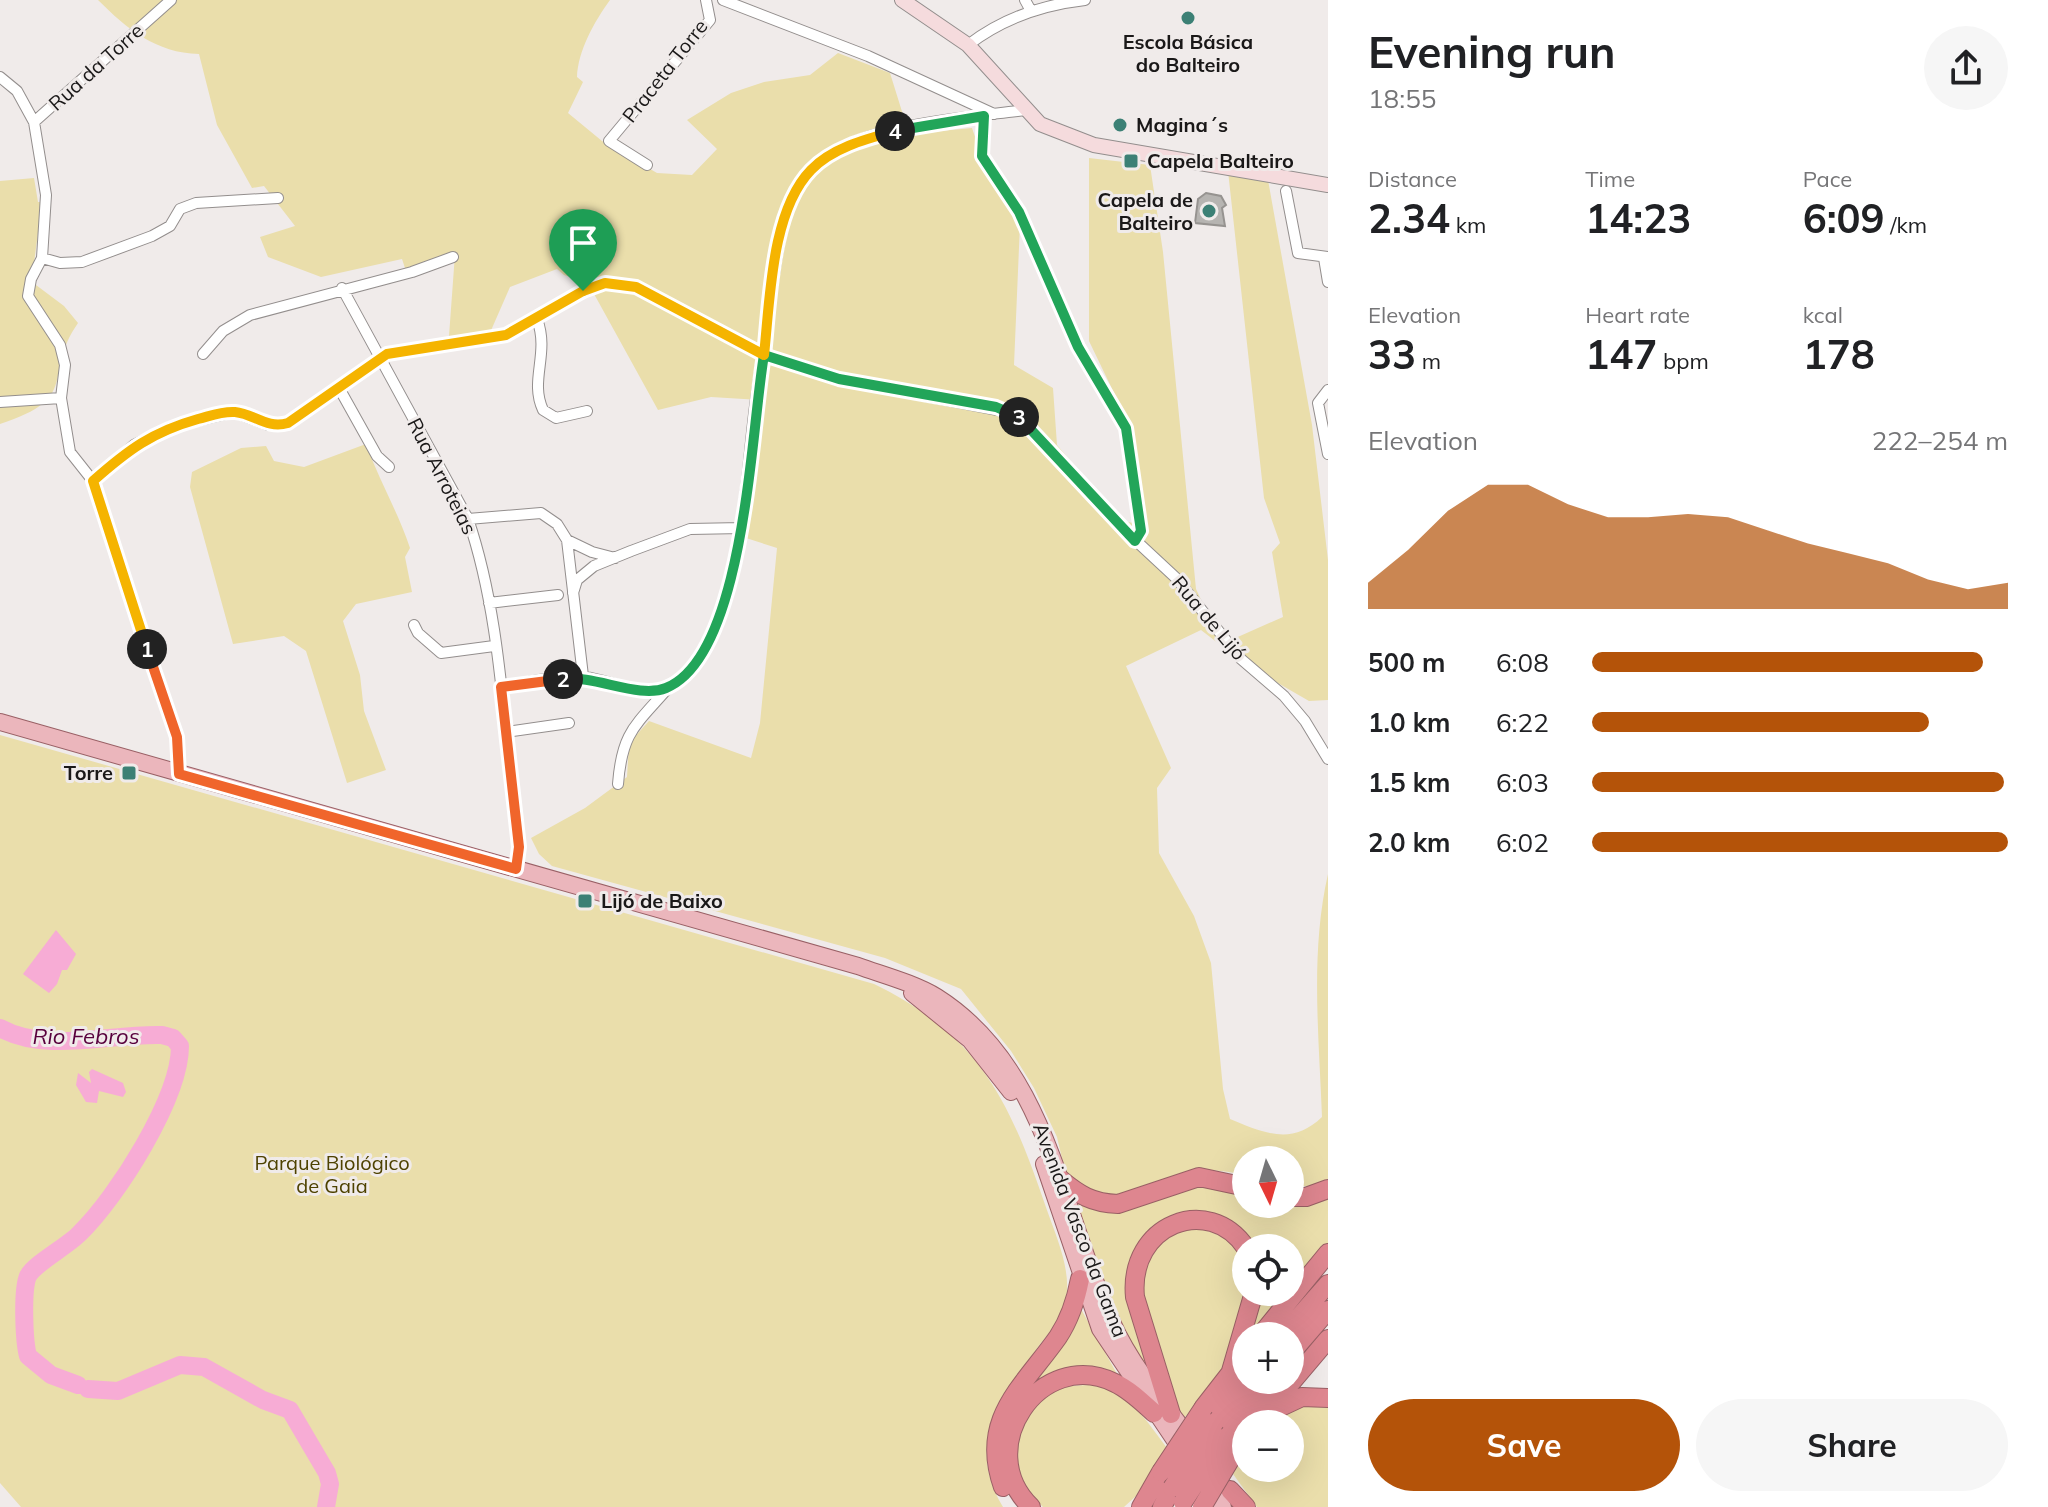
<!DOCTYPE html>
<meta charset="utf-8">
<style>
body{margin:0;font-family:Mulish,sans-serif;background:#f6f6f6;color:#202124;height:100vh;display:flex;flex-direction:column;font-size:30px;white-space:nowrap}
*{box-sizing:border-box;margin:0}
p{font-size:26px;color:#757577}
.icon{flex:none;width:44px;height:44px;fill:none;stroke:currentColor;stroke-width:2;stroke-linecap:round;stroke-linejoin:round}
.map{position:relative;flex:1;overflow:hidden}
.sheet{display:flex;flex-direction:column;background:#fff;width:720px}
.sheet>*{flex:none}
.needle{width:52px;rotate:175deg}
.tools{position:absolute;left:1232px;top:1146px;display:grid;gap:16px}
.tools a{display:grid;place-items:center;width:72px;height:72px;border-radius:50%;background:#fff;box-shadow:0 8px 32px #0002;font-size:40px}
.pin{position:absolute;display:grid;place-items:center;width:68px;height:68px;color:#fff;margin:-82px -34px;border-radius:50% 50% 50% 0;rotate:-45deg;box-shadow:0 0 8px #0007}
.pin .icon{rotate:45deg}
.km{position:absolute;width:40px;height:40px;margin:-20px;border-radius:50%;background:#222;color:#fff;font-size:22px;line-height:40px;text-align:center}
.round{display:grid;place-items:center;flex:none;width:84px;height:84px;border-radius:42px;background:#f6f6f6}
.headline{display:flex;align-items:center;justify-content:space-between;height:136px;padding:0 40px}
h1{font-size:44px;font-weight:700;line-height:60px}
.stats{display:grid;grid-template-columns:repeat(3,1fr);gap:12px;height:136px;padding:8px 40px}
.stats div{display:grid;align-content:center}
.stats b{font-size:40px;font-weight:700}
.stats small{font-size:22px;font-weight:400}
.stats p{font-size:22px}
.chart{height:224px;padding:16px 40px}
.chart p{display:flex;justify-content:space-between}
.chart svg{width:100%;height:144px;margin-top:8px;fill:#b45309;opacity:.7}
.action{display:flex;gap:16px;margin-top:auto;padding:16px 40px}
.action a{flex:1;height:92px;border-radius:48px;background:#b45309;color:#fff;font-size:32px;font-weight:700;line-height:92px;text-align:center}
.action a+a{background:#f6f6f6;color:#202124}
ul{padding:0 40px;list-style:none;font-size:26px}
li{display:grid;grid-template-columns:128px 96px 1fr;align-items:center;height:60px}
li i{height:20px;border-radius:10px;background:#b45309}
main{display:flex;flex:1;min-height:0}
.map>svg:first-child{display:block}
.green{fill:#eadeab}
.water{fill:#f7acd5}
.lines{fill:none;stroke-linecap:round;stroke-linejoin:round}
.river{stroke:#f7acd5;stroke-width:18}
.building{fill:#b6b4b1;stroke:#969390;stroke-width:2}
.street-casing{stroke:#938e8d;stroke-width:12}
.secondary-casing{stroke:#938e8d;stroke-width:16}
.primary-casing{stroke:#996065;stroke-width:18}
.highway-casing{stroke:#996065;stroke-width:20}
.street{stroke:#fff;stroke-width:10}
.secondary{stroke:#f5dbdd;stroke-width:14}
.primary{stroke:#ebb6bc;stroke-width:16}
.highway{stroke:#de868f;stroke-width:18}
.highway-bridge-casing{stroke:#996065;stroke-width:20;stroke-linecap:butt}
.highway-bridge{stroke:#de868f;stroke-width:18}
.split-1-casing{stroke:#fff;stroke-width:16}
.split-2-casing{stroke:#fff;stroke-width:16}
.split-3-casing{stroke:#fff;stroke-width:16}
.split-4-casing{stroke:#fff;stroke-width:16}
.split-5-casing{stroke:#fff;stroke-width:16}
.split-1{stroke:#f5b400;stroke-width:10}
.split-2{stroke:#f0652b;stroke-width:10}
.split-3{stroke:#22a559;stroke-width:10}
.split-4{stroke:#22a559;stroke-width:10}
.split-5{stroke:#f5b400;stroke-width:10}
.poi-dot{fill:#3c8075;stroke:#f0ebea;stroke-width:3}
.labels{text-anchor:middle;stroke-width:6;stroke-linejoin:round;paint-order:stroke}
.poi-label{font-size:20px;font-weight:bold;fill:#1a1818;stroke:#f0ebea;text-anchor:start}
.street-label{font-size:20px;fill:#1a1818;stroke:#f0ebea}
.park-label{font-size:20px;fill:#4e4200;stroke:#f0ebea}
.water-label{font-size:22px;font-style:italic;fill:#58003d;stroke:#f0ebea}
</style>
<main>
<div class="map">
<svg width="1328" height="1507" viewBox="0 0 1328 1507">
<rect width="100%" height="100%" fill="#f0ebea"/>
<path class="green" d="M 98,0 L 610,0 C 594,22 578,51 577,77 L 583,82 L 568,113 L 602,141 L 657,173 L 692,175 L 717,149 L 687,120 L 731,93 L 764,82 L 810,75 L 838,53 L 890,73 L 909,134 L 972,128 L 987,172 L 1020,224 L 1014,365 L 1053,388 L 1057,445 L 1121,521 L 1140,524 L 1135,454 L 1129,424 L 1089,341 L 1089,158 L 1150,165 L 1163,252 L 1196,589 L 1222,644 L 1283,617 L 1272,552 L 1280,543 L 1264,498 L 1228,171 L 1268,180 L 1312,425 L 1328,560 L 1328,700 L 1309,701 L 1245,664 L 1201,630 L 1126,666 L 1171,768 L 1157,788 L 1159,853 L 1194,916 L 1211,963 L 1223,1089 L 1230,1119 C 1264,1133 1292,1146 1322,1117 C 1319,1036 1310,953 1328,874 L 1328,1185 L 1290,1187 L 1290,1160 L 1246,1160 L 1246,1176 C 1189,1159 1157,1185 1103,1199 L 1077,1184 L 1065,1171 L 1057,1137 L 1034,1088 L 1011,1051 L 961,989 L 885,958 L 552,866 L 539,854 L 531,838 L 585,808 L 627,777 L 629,743 L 649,721 L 751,758 L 760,723 L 777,548 L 746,538 L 760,400 L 711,397 L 658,410 L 588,283 L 564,275 L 557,269 L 510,287 L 489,335 L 449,336 L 455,254 L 406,271 L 402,259 L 321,277 L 268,257 L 260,237 L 295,226 L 264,186 L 252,188 L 217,125 L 199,54 C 156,53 127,29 98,0 Z
M 34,178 L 38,202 L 42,202 L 34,263 L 36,285 L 64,306 L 78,323 C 41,376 83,397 0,424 L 0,181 Z
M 366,444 C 379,480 398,512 410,548 L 405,557 L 412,592 L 356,604 L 343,621 L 360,675 L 364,711 L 386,770 L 347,783 L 306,651 L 284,636 L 233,644 L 190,487 L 192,472 L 241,448 L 266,446 L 274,461 L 304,467 Z
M 0,735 L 874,984 C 983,1037 1011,1105 1048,1213 C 1058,1241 1074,1277 1064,1307 C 1060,1320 1049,1333 1041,1343 C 1003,1397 964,1442 1003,1507 L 21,1507 L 0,1483 Z
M 1200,1186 L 1246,1193 L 1246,1204 L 1288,1204 L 1328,1198 L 1328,1248 L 1253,1336 L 1249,1336 L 1259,1292 L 1290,1292 L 1290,1248 L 1251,1248 L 1207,1217 L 1138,1244 L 1127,1277 L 1150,1376 L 1110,1308 L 1075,1199 C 1103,1223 1133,1205 1163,1194 C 1175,1190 1188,1188 1200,1186 Z
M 1194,1227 C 1207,1231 1223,1234 1233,1245 C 1261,1275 1237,1351 1217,1380 C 1207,1393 1195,1406 1184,1418 L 1174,1399 L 1139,1284 L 1143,1261 L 1171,1233 Z
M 1081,1309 L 1122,1383 L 1106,1376 L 1034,1388 L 1032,1384 Z
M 1095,1385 C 1131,1394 1145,1419 1167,1448 L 1136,1496 L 1124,1507 L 1043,1507 C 1008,1476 1006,1424 1047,1395 C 1060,1385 1079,1385 1095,1385 Z
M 1304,1405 L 1328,1406 L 1328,1507 L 1257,1507 L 1233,1474 L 1246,1450 L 1246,1468 L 1290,1468 L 1290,1424 L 1267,1424 L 1280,1414 Z"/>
<path class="water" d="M 56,930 L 76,954 L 67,970 L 62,970 L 57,984 L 49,993 L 23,974 Z
M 92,1069 L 123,1083 L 126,1092 L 123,1097 L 99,1091 L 97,1103 L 86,1102 L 76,1085 L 78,1073 L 91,1083 L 89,1072 Z"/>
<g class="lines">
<path class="river" d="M 0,1028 C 47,1054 111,1033 162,1035 L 173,1038 L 180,1046 C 180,1098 117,1197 80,1233 C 68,1246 35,1263 28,1276 C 22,1290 24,1341 28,1356 L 51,1375 L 78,1385
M 88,1389 L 118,1391 L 180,1365 L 204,1367 L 263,1400 L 290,1410 L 327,1473 L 330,1484 L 326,1507"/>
</g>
<path class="building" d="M 1206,193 L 1221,196 L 1226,205 L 1222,208 L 1225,226 L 1195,223 L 1198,199 Z"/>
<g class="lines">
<defs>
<path id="street" d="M 171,0 L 34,122 L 46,195 L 42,258 L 31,279 L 28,296 L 60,345 L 65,365 L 61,398 L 70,452 L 93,481 L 177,737 L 179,774
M 723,0 L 868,56 L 994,114
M 1025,0 L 1031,11
M 968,45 C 1003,18 1041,5 1085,0
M 0,77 L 17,91 L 34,122
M 984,116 L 982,156 L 1019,212 L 1078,347 L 1126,428 L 1141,531 L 1135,541
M 647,165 L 609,141 L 710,20 L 706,0
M 1286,191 L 1298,253 L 1328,257
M 42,258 L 60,263 L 82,262 L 152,236 L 170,226 L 180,209 L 196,203 L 278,198
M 1324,258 L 1328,282
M 342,288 L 468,519 C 494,595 501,680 509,760 C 513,796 520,833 516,869
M 537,319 C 550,354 529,380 543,410 L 556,418 L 587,411
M 203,354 L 223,331 L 250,315 L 412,272 L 453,257
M 339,388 L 377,456 L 389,467
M 1328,390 L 1318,403 L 1328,454
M 0,402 L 61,398
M 93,481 L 134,445 L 171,427 L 234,412 L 268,425 L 288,423 L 392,352 L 506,335 L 594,286 L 605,283 L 636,287 L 764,355 L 839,379 L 1013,413 L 1025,421 L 1119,525 L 1176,578 L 1241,659 L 1284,696 L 1305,721 L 1328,759
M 468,519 L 541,513 L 557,524 L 567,540 L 592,552 L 615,558
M 567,540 L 583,676
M 573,593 L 577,580 L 594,566 L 631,551 L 690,529 L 742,528
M 489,603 L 558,595
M 414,625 L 418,633 L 441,653 L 494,646
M 501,687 C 527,683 559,674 585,677 C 610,680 644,699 668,687 C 743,648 745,472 756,399 C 764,347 770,295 779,243 C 785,217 791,190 810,170 C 856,123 964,118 1026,110
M 506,732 L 569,723
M 618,784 C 622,732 635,726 668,688"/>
<path id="secondary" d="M 902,0 L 968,45 L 1040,124 L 1094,145 L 1328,185"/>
<path id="primary" d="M 0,722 L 858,966 C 883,975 914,983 937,997 C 1049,1068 1061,1212 1112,1322 C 1132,1366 1164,1404 1193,1442
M 912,993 L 970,1040 L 1011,1092
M 1044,1164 L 1100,1329 L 1184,1454
M 1205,1482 L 1223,1507"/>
<path id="highway" d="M 1060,1179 C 1079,1195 1092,1203 1118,1204 L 1199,1177 L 1246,1187
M 1290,1197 L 1306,1197 L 1328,1189
M 1260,1336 L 1328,1253
M 1282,1336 L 1328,1284
M 1290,1354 L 1328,1310
M 1231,1371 L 1254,1292
M 1204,1407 L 1239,1362
M 1270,1412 L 1302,1397 L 1328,1398
M 1171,1414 L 1135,1297 C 1128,1224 1209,1193 1246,1248
M 1215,1422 L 1247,1380
M 1256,1424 L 1328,1339
M 1226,1437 L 1269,1380
M 1236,1450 L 1246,1437
M 1003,1487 C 979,1419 1022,1388 1058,1337 C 1070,1319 1076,1300 1080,1279
M 1230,1490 L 1246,1507
M 1031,1507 C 971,1449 1040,1346 1115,1383 C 1130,1390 1142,1402 1154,1413
M 1141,1507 L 1161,1472
M 1162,1507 L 1172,1488"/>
</defs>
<use href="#street" class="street-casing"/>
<use href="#secondary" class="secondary-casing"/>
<use href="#primary" class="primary-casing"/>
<use href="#highway" class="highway-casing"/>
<use href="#street" class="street"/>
<use href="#secondary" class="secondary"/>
<use href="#primary" class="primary"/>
<use href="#highway" class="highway"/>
<defs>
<path id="highway-bridge" d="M 1161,1472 L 1204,1407
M 1172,1488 L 1215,1422
M 1183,1502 L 1226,1437
M 1202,1507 L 1236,1450"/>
</defs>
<use href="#highway-bridge" class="highway-bridge-casing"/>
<use href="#highway-bridge" class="highway-bridge"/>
</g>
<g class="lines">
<defs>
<path id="split-1" d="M 147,649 L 93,481 C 128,450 152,432 198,419 C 210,416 222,411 235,412 C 255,414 266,429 288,423 L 387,354 L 506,335 L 583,291"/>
<path id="split-2" d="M 147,649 L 177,737 L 179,774 L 516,869 L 519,847 L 501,687 L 563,679"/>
<path id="split-3" d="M 563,679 C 595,675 639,699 666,688 C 745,656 751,429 764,355 L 839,379 L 996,407 L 1019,417"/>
<path id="split-4" d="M 895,131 L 984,116 L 982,156 L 1019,212 L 1078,347 L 1126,428 L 1141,531 L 1135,541 L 1019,417"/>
<path id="split-5" d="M 583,291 L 605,283 L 636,287 L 764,355 C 770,301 771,211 811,170 C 832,148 866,139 895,131"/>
</defs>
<use href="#split-1" class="split-1-casing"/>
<use href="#split-2" class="split-2-casing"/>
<use href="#split-3" class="split-3-casing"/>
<use href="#split-4" class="split-4-casing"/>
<use href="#split-5" class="split-5-casing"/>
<use href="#split-1" class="split-1"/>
<use href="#split-2" class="split-2"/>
<use href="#split-3" class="split-3"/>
<use href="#split-4" class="split-4"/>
<use href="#split-5" class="split-5"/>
</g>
<g class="poi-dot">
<circle cx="1188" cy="18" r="8"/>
<circle cx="1120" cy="125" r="8"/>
<rect x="1123" y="153" width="16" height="16" rx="4"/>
<circle cx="1209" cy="211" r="8"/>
<rect x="121" y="765" width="16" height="16" rx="4"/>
<rect x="577" y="893" width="16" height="16" rx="4"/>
</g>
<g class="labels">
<g class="poi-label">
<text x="1188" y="49" text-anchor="middle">Escola Básica<tspan x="1188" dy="23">do Balteiro</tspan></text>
<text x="1136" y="132">Magina´s</text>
<text x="1147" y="168">Capela Balteiro</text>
<text x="1193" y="207" text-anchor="end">Capela de<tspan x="1193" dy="23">Balteiro</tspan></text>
<text x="113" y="780" text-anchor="end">Torre</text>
<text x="601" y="908">Lijó de Baixo</text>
</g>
<g class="street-label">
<text transform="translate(96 67) rotate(-42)" y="7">Rua da Torre</text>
<text transform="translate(665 71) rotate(-52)" y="7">Praceta Torre</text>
<text transform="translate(442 476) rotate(63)" y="7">Rua Arroteias</text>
<text transform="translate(1209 618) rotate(50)" y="7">Rua de Lijó</text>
<text transform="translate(1080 1230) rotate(69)" y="7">Avenida Vasco da Gama</text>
</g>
<g class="park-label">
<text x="332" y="1170">Parque Biológico<tspan x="332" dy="23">de Gaia</tspan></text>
</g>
<g class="water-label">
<text x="86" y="1044">Rio Febros</text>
</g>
</g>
</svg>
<div class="tools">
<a><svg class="needle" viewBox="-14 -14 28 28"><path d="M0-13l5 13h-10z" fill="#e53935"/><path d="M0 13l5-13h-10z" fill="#757577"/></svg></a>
<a><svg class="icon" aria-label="locate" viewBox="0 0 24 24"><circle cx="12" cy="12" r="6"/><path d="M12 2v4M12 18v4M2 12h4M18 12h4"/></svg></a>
<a>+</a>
<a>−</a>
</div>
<div class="pin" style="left:583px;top:291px;background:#1e9e55"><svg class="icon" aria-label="arrive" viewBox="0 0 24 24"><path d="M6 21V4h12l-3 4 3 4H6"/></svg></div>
<b class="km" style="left:147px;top:649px">1</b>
<b class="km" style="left:563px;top:679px">2</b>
<b class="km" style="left:1019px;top:417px">3</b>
<b class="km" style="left:895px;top:131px">4</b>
</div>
<section class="sheet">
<div class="headline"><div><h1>Evening run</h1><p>18:55</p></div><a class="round"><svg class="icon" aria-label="share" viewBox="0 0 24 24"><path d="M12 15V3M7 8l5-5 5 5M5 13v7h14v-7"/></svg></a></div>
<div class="stats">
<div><p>Distance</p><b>2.34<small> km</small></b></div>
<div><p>Time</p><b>14:23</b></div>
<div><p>Pace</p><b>6:09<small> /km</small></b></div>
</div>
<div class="stats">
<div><p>Elevation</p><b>33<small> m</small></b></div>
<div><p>Heart rate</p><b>147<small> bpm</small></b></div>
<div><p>kcal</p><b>178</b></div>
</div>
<div class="chart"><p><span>Elevation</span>222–254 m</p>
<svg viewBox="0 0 160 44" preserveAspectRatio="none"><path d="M0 44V36L10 26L20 14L30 6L40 6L50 12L60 16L70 16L80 15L90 16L100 20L110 24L120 27L130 30L140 35L150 38L160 36V44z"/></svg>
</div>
<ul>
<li><b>500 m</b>6:08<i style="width:94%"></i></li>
<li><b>1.0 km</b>6:22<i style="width:81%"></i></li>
<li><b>1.5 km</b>6:03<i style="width:99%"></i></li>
<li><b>2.0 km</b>6:02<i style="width:100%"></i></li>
</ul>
<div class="action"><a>Save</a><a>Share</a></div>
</section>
</main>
